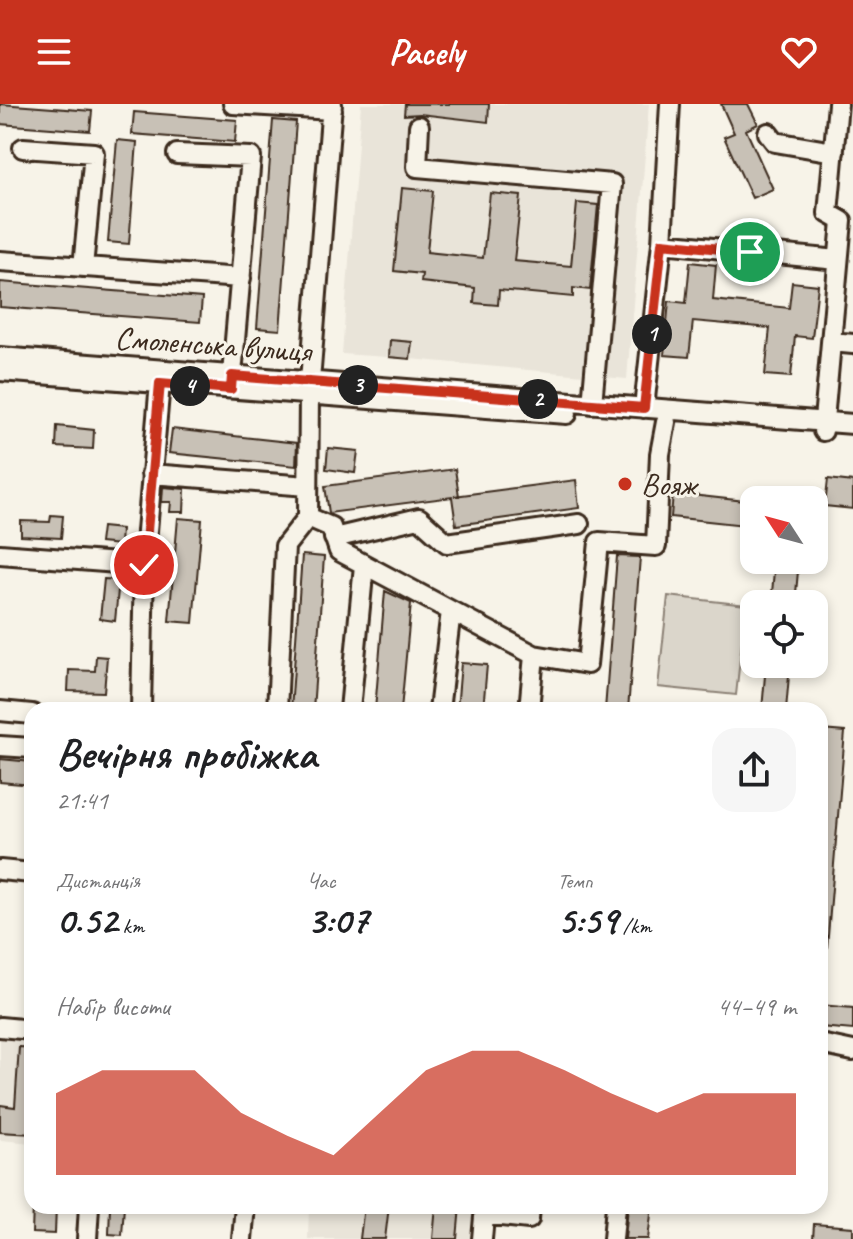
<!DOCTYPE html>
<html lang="uk">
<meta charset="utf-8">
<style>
body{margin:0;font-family:Caveat,sans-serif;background:#f6f6f6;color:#202124;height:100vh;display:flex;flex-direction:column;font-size:30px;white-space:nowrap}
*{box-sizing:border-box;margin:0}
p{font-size:26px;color:#757577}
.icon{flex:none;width:44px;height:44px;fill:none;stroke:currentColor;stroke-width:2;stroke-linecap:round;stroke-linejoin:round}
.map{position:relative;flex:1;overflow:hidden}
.side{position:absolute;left:24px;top:598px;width:804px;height:512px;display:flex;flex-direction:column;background:#fff;border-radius:24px;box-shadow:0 4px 12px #0003}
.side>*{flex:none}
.needle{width:52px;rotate:306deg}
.fabs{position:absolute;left:740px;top:382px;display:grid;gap:16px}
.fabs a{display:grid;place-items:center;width:88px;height:88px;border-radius:16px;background:#fff;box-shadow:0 4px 12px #0003;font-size:40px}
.pin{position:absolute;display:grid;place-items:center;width:68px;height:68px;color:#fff;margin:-34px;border:4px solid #fff;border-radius:50%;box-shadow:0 2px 8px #0007}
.km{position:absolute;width:40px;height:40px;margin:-20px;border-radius:50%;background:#222;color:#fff;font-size:22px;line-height:40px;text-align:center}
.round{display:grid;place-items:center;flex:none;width:84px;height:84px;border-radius:24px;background:#f6f6f6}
.summary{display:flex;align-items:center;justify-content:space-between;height:136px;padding:0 32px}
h1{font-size:44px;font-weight:700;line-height:60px}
.metrics{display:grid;grid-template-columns:repeat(3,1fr);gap:12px;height:136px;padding:8px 32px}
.metrics div{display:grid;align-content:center}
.metrics b{font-size:40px;font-weight:700}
.metrics small{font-size:22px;font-weight:400}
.metrics p{font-size:22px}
.chart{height:224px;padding:16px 32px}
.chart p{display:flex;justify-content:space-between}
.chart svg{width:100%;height:144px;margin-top:8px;fill:#c8321e;opacity:.7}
header{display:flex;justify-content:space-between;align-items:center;height:104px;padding:0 32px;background:#c8321e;color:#fff;font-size:36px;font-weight:700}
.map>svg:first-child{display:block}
.built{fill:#e9e4d9}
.green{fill:#dbd6cb;stroke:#8b8074;stroke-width:2}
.building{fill:#c8c1b6;stroke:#3b2a1e;stroke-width:2}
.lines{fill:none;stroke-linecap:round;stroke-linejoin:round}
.minor-casing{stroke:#3b2a1e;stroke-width:24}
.minor{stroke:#f7f3e8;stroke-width:18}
.route-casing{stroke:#fff;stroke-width:16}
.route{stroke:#c8321e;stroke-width:10}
.poi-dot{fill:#c8321e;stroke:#f7f3e8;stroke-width:3}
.labels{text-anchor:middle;stroke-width:6;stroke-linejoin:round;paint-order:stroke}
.street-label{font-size:32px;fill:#3b2a1e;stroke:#f7f3e8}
.poi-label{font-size:32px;fill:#3b2a1e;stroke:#f7f3e8;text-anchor:start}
</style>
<header><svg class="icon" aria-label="menu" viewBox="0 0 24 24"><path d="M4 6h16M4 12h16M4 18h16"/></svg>Pacely<svg class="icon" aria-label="heart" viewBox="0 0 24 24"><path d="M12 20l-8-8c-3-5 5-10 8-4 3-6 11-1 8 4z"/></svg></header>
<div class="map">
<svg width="853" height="1135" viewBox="0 0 853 1135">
<rect width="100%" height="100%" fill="#f7f3e8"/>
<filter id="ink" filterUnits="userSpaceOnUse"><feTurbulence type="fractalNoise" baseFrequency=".0125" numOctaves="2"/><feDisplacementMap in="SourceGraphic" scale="16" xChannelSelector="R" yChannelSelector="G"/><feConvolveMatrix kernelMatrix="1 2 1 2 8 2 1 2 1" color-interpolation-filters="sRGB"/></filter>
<g filter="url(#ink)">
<path class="built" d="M 361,0 L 649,0 L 627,275 L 411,255 L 412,238 L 390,235 L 387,253 L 342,250 Z
M 0,933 L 32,936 L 32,1039 L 0,1036 Z
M 309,1102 L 473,1102 L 470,1135 L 308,1135 Z"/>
<path class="green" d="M 668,492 L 746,501 L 736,591 L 658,583 Z"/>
<path class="building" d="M 0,0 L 92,7 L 90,27 L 0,20 Z
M 405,0 L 489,0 L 488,18 L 420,10 L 404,11 Z
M 721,0 L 748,0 L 758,20 L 746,26 L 773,85 L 752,94 L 724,33 L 734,29 Z
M 134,8 L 237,16 L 235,38 L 132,30 Z
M 273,16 L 296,18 L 280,226 L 257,224 Z
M 117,36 L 137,38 L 129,140 L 108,138 Z
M 402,84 L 433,87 L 427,148 L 483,154 L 490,89 L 521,92 L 514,157 L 571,162 L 577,99 L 598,101 L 590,186 L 573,184 L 573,193 L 499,186 L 498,201 L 474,199 L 475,184 L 421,178 L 422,170 L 394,167 Z
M 690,158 L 716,161 L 713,196 L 789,204 L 792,178 L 818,181 L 812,234 L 795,232 L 791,273 L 765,271 L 770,224 L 693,217 L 689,253 L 664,251 L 669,197 L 686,199 Z
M 0,178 L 202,194 L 200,218 L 0,203 Z
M 390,236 L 412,238 L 410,255 L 389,253 Z
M 57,322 L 94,326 L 93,345 L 56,343 Z
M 172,325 L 297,339 L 296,362 L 169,349 Z
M 328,344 L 358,347 L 355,369 L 326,365 Z
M 455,365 L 459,392 L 454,392 L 576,376 L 579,404 L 456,421 L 452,393 L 329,409 L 325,382 Z
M 828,375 L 853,378 L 853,405 L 825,402 Z
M 163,383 L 185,385 L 184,408 L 170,408 L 171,398 L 162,398 Z
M 673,389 L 754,398 L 754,422 L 671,413 Z
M 51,411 L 63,412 L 61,434 L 21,432 L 21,417 L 50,418 Z
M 178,414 L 202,416 L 193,519 L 169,517 Z
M 102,423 L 121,425 L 120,441 L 100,439 Z
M 302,451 L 324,453 L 313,606 L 291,606 Z
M 617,452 L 640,453 L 628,606 L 605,606 Z
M 775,456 L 799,456 L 795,500 L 771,500 Z
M 104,475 L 119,476 L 115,517 L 100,515 Z
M 385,487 L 411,499 L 401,606 L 375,606 Z
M 96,552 L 107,553 L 104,588 L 68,587 L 69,566 L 95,567 Z
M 461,559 L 487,561 L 483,606 L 457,606 Z
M 766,560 L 790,560 L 786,606 L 762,606 Z
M 821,626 L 845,628 L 827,844 L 820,844 Z
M 0,655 L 32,658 L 32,681 L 0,678 Z
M 820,901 L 853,904 L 853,926 L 820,923 Z
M 19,943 L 32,944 L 32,1030 L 0,1028 L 0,1001 L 15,1003 Z
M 33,1102 L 56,1102 L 55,1130 L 32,1129 Z
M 110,1102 L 124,1102 L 122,1131 L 109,1130 Z
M 364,1102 L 389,1102 L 385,1135 L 360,1135 Z
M 436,1102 L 460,1102 L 457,1135 L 433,1135 Z
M 628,1102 L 652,1102 L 648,1135 L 625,1135 Z
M 814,1120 L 853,1123 L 853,1135 L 813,1135 Z"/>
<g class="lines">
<defs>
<path id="minor" d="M 233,0 L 332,6
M 419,22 L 417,63 L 612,80 L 592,300
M 768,29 L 775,38 L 834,48
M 23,44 L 94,49 L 83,163
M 177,50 L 251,53 L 231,282
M 662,139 L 838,156
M 0,157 L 241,174
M 832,238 L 853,240
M 0,253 L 853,320
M 0,267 L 567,310
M 310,277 L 332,0
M 644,304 L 662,139 L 670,0
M 823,327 L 842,117 L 828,109 L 838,0
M 151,370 L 308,382
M 308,413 L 331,423 L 339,447 L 534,551 L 529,606
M 334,434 L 419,414 L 447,439 L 579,420
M 0,450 L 144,461
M 534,551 L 587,560 L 599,438 L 656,442 L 660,350 L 666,318
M 141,606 L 144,461 L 160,279
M 277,606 L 285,442 L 308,413 L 309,291
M 350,606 L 364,461
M 439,606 L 451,507
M 0,607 L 32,610
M 0,642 L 32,644
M 0,766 L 32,769
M 0,923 L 32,926
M 820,940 L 853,947
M 484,1110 L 529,1115 L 530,1102
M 87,1135 L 89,1102
M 242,1135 L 245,1102
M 482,1135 L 485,1102
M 613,1135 L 616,1102"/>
</defs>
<use href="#minor" class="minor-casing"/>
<use href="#minor" class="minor"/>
</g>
</g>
<g class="lines" filter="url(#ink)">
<defs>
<path id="route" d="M 144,461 L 160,279 L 231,285 L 232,272 L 644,304 L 662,139 L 750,148"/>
</defs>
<use href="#route" class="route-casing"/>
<use href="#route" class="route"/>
</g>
<circle class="poi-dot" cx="625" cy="380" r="8"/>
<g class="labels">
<g class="street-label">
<text transform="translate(213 240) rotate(4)" y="11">Смоленська вулиця</text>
</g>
<g class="poi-label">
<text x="641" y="391">Вояж</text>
</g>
</g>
</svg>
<div class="fabs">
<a><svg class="needle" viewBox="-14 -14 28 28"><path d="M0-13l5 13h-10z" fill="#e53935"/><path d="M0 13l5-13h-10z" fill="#757577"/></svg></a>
<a><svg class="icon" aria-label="locate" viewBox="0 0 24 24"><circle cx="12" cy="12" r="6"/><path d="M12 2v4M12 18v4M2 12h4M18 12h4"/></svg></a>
</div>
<div class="pin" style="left:750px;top:148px;background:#1e9e55"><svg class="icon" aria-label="arrive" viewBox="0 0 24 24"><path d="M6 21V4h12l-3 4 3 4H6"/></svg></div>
<div class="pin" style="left:144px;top:461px;background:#d93025"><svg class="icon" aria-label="check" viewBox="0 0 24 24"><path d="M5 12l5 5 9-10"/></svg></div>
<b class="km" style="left:652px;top:230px">1</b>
<b class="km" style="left:538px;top:295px">2</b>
<b class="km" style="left:358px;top:281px">3</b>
<b class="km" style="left:190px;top:282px">4</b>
<section class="side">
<div class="summary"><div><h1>Вечірня пробіжка</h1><p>21:41</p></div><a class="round"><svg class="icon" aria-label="share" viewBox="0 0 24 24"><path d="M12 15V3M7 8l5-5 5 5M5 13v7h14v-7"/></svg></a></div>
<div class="metrics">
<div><p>Дистанція</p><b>0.52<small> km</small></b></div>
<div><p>Час</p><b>3:07</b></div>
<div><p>Темп</p><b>5:59<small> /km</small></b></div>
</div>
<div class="chart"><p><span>Набір висоти</span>44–49 m</p>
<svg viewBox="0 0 160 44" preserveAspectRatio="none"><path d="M0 44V19L10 12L20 12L30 12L40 25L50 32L60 38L70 25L80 12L90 6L100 6L110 12L120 19L130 25L140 19L150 19L160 19V44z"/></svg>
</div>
</section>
</div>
